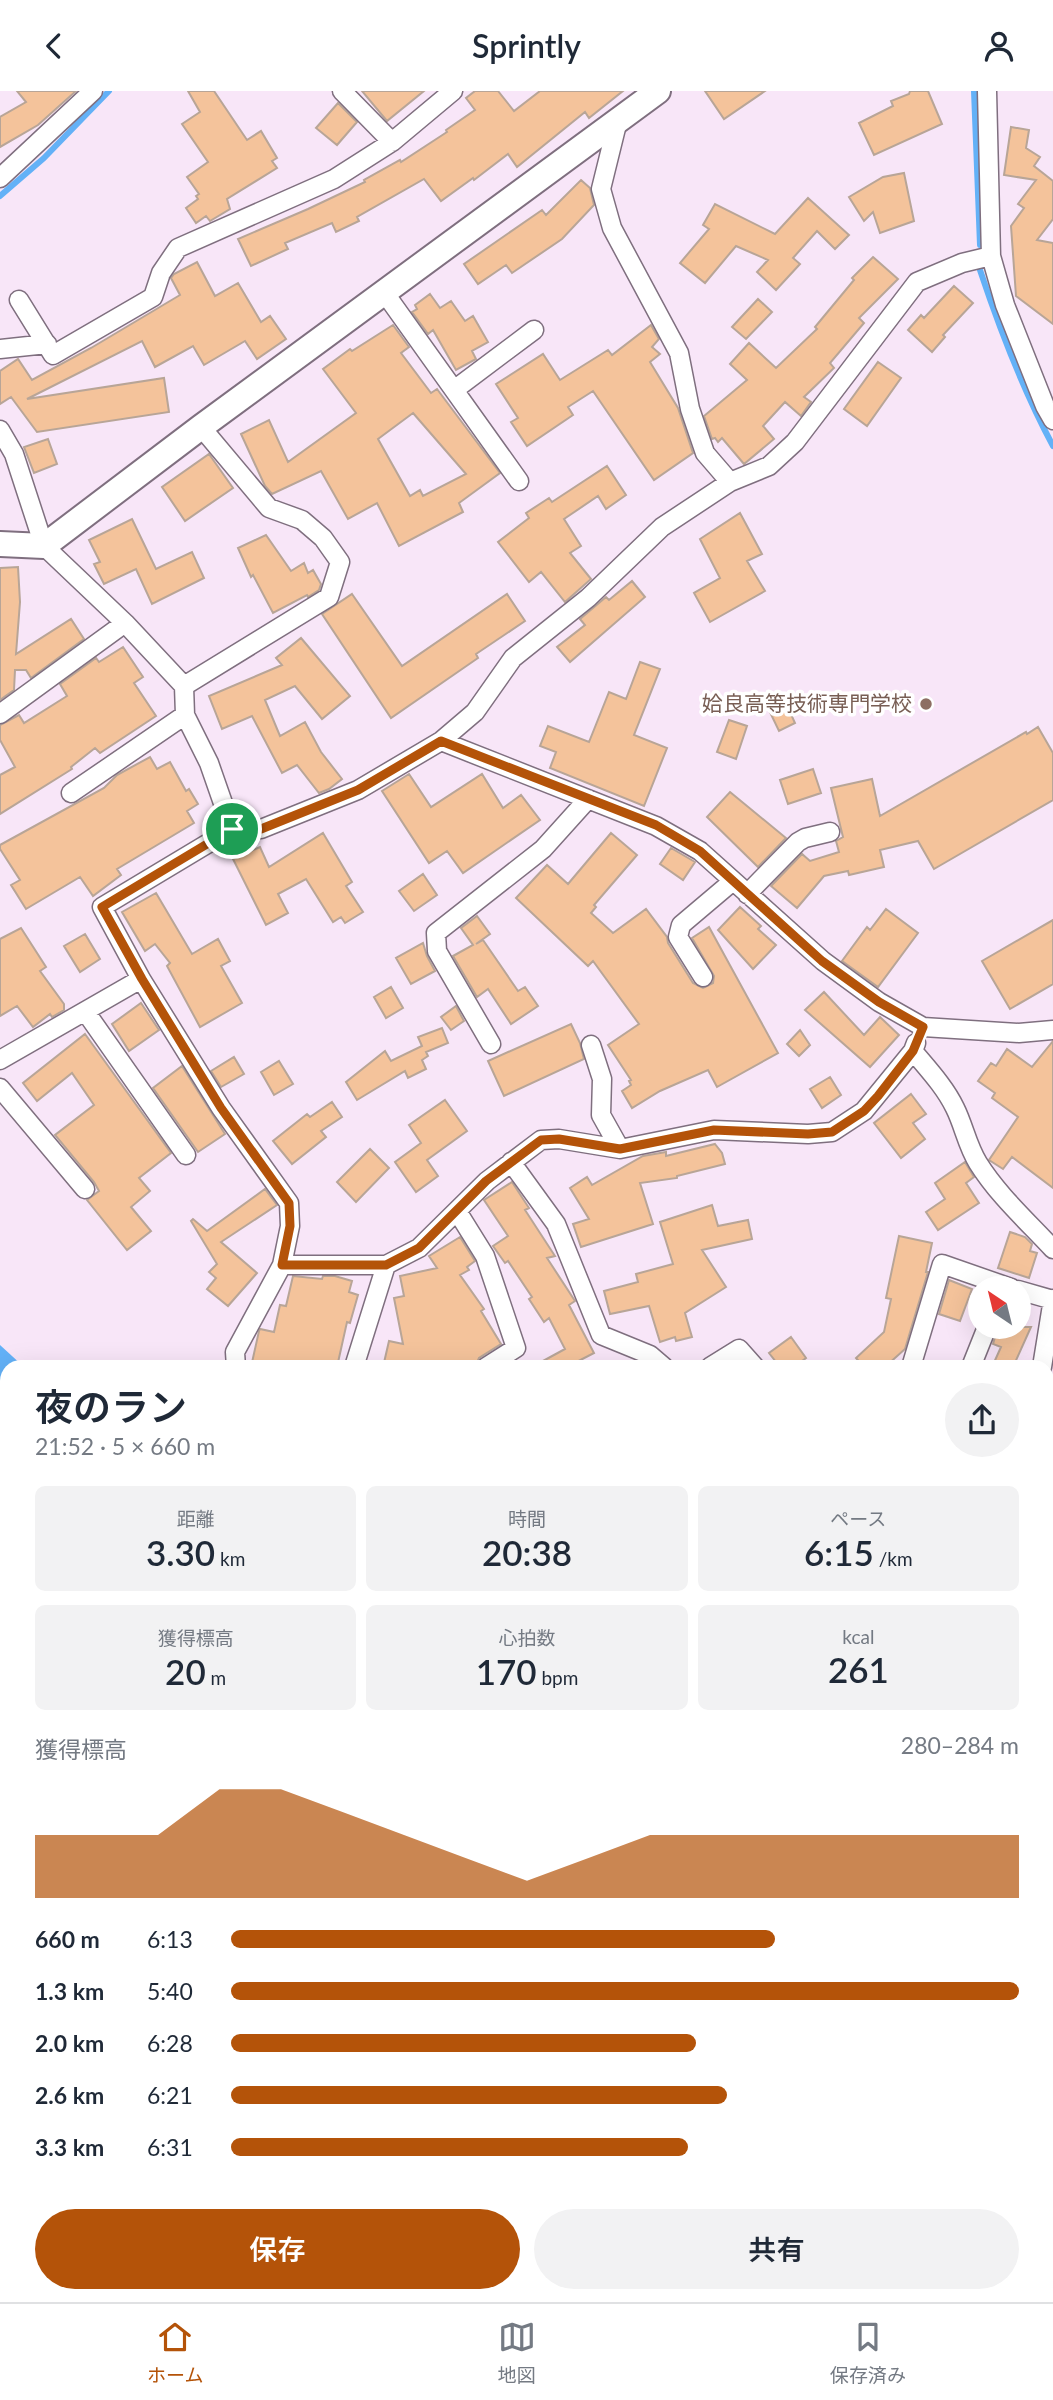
<!DOCTYPE html>
<html lang="ja">
<meta charset="utf-8">
<style>
body{margin:0;font-family:Lato,"Noto Sans JP",sans-serif;background:#f2f2f3;color:#1f2937;height:100vh;display:flex;flex-direction:column;font-size:26px;white-space:nowrap}
*{box-sizing:border-box;margin:0}
p{font-size:23px;color:#747a83}
.icon{flex:none;width:38px;height:38px;fill:none;stroke:currentColor;stroke-width:2;stroke-linecap:round;stroke-linejoin:round}
.map{position:relative;flex:1;overflow:hidden}
.side{position:absolute;left:0px;top:1269px;width:1054px;height:943px;display:flex;flex-direction:column;background:#fff;border-radius:21px 21px 0 0;box-shadow:0 7px 28px #0002}
.side>*{flex:none}
.needle{width:46px;rotate:325deg}
.buttons{position:absolute;left:968px;top:1185px;display:grid;gap:14px}
.buttons a{display:grid;place-items:center;width:63px;height:63px;border-radius:50%;background:#fff;box-shadow:0 7px 28px #0002;font-size:35px}
.pin{position:absolute;display:grid;place-items:center;width:60px;height:60px;color:#fff;margin:-30px;border:4px solid #fff;border-radius:50%;box-shadow:0 2px 7px #0007}
.round{display:grid;place-items:center;flex:none;width:74px;height:74px;border-radius:37px;background:#f2f2f3}
.head{display:flex;align-items:center;justify-content:space-between;height:119px;padding:0 35px}
h1{font-size:38px;font-weight:600;line-height:52px}
.figures{display:grid;grid-template-columns:repeat(3,1fr);gap:10px;height:119px;padding:7px 35px}
.figures div{display:grid;align-content:center;border-radius:10px;background:#f2f2f3;text-align:center}
.figures b{font-size:35px;font-weight:600}
.figures small{font-size:19px;font-weight:400}
.figures p{font-size:19px}
.chart{height:196px;padding:14px 35px}
.chart p{display:flex;justify-content:space-between}
.chart svg{width:100%;height:126px;margin-top:7px;fill:#b45309;opacity:.7}
.primary-button{display:flex;gap:14px;margin-top:auto;padding:14px 35px}
.primary-button a{flex:1;height:80px;border-radius:42px;background:#b45309;color:#fff;font-size:28px;font-weight:600;line-height:80px;text-align:center}
.primary-button a+a{background:#f2f2f3;color:#1f2937}
ul{padding:0 35px;list-style:none;font-size:23px}
li{display:grid;grid-template-columns:112px 84px 1fr;align-items:center;height:52px}
li i{height:18px;border-radius:9px;background:#b45309}
header{display:flex;justify-content:space-between;align-items:center;height:91px;padding:0 35px;background:#fff;font-size:32px;font-weight:600}
.menu{display:flex;justify-content:space-around;align-items:center;height:98px;border-top:2px solid #e0e1e3;background:#fff;font-size:19px;color:#747a83}
.menu a{display:grid;justify-items:center;gap:4px}
.menu .active{color:#b45309}
.map>svg:first-child{display:block}
.green{fill:#95d194}
.water{fill:#63b1f7}
.lines{fill:none;stroke-linecap:round;stroke-linejoin:round}
.stream{stroke:#63b1f7;stroke-width:6}
.building{fill:#f4c39b;stroke:#b8a597;stroke-width:2;fill-rule:evenodd}
.street-casing{stroke:#7f6f7f;stroke-width:21}
.secondary-casing{stroke:#7f6f7f;stroke-width:28}
.path{stroke:#9f919f;stroke-width:3.5;stroke-dasharray:2 5;stroke-linecap:butt}
.street{stroke:#fff;stroke-width:18}
.secondary{stroke:#fff;stroke-width:24}
.route-casing{stroke:#fff;stroke-width:14}
.route{stroke:#b45309;stroke-width:9}
.education-dot{fill:#8d6e63;stroke:#fff;stroke-width:2.5}
.labels{text-anchor:middle;stroke-width:7;stroke-linejoin:round;paint-order:stroke}
.education-label{font-size:21px;fill:#785e54;stroke:#fff;text-anchor:end}
</style>
<header><svg class="icon" aria-label="back" viewBox="0 0 24 24"><path d="M15 5l-7 7 7 7"/></svg>Sprintly<svg class="icon" aria-label="person" viewBox="0 0 24 24"><circle cx="12" cy="8" r="4"/><path d="M4 21q1-7 8-7t8 7"/></svg></header>
<div class="map">
<svg width="1053" height="2211" viewBox="0 0 1053 2211">
<rect width="100%" height="100%" fill="#f8e6f8"/>
<path class="green" d="M 0,1572 L 7,1573 L 7,2205 L 545,2205 L 550,2211 L 0,2211 Z"/>
<path class="water" d="M 0,1254 L 24,1276 L 7,1276 L 7,1566 L 0,1560 Z"/>
<g class="lines">
<path class="stream" d="M 974,0 L 980,154
M 0,105 L 44,67 L 109,0
M 980,179 C 1000,239 1023,299 1053,355"/>
</g>
<path class="building" d="M 17,0 L 76,0 L 38,34 L 0,56 L 0,26 L 26,11 Z
M 188,0 L 214,0 L 247,49 L 261,40 L 277,67 L 272,70 L 277,77 L 227,108 L 230,118 L 210,130 L 206,125 L 196,132 L 186,117 L 198,108 L 196,105 L 199,103 L 187,86 L 208,71 L 182,33 L 200,21 Z
M 362,0 L 424,0 L 387,30 Z
M 475,0 L 498,0 L 514,20 L 540,0 L 623,0 L 589,27 L 585,21 L 517,76 L 508,63 L 474,89 L 473,87 L 441,110 L 424,88 L 357,126 L 359,130 L 336,141 L 332,132 L 285,152 L 288,158 L 251,175 L 238,148 L 308,118 L 365,91 L 364,89 L 400,69 L 401,71 L 447,41 L 446,39 L 475,19 L 466,7 Z
M 705,0 L 765,0 L 724,28 Z
M 910,0 L 928,0 L 942,33 L 874,64 L 859,32 L 893,15 L 891,10 L 909,3 Z
M 338,12 L 357,31 L 337,54 L 316,37 Z
M 1011,36 L 1029,39 L 1026,57 L 1040,66 L 1034,75 L 1053,90 L 1053,128 L 1037,149 L 1053,152 L 1053,233 L 1016,205 L 1011,135 L 1024,117 L 1018,113 L 1036,89 L 1004,84 Z
M 904,82 L 914,130 L 880,142 L 873,121 L 864,130 L 849,106 L 883,86 Z
M 581,89 L 590,97 L 594,114 L 562,148 L 512,182 L 506,174 L 478,193 L 464,173 L 542,119 L 546,124 Z
M 808,107 L 849,144 L 835,158 L 817,140 L 793,167 L 800,173 L 776,199 L 757,181 L 768,169 L 736,155 L 705,192 L 680,172 L 709,138 L 703,134 L 715,113 L 775,143 Z
M 873,166 L 898,188 L 859,227 L 864,232 L 830,272 L 834,277 L 804,306 L 811,311 L 801,325 L 785,311 L 763,335 L 774,348 L 744,373 L 722,347 L 718,351 L 715,347 L 712,348 L 704,325 L 747,289 L 730,273 L 749,252 L 776,277 L 817,238 L 815,236 L 854,189 L 852,187 Z
M 197,171 L 215,205 L 238,192 L 261,231 L 270,225 L 286,248 L 257,268 L 245,250 L 204,274 L 193,255 L 155,276 L 142,250 L 27,308 L 164,287 L 169,321 L 37,341 L 11,306 L 0,313 L 0,280 L 18,268 L 32,289 L 91,257 L 180,204 L 171,187 L 174,183 Z
M 954,195 L 973,212 L 943,244 L 945,246 L 932,261 L 908,239 L 921,224 L 924,227 Z
M 430,203 L 440,217 L 451,210 L 465,230 L 473,225 L 488,251 L 472,260 L 476,268 L 456,279 L 433,239 L 428,243 L 412,221 L 417,218 L 415,214 Z
M 758,208 L 772,221 L 746,248 L 732,236 Z
M 393,234 L 409,256 L 401,262 L 431,302 L 437,298 L 500,382 L 459,412 L 463,421 L 399,455 L 377,412 L 348,428 L 321,380 L 272,403 L 265,395 L 241,343 L 269,329 L 288,371 L 356,322 L 323,278 L 350,258 L 352,260 ZM 413,322 L 466,383 L 423,405 L 420,399 L 410,405 L 378,348 Z
M 651,234 L 659,248 L 652,256 L 660,263 L 650,271 L 678,317 L 693,362 L 654,389 L 593,300 L 568,316 L 573,324 L 527,355 L 511,331 L 518,327 L 496,293 L 543,263 L 560,289 L 608,259 L 612,264 Z
M 878,271 L 901,287 L 867,335 L 844,318 Z
M 48,348 L 57,373 L 34,382 L 24,356 Z
M 209,363 L 233,397 L 185,430 L 162,396 Z
M 607,375 L 626,404 L 606,418 L 598,405 L 564,428 L 581,455 L 570,462 L 591,488 L 565,511 L 541,481 L 529,491 L 498,451 L 529,427 L 526,422 L 549,407 L 552,411 Z
M 740,422 L 762,463 L 747,470 L 765,500 L 710,531 L 694,502 L 720,487 L 700,448 Z
M 132,428 L 156,478 L 192,461 L 204,487 L 152,513 L 136,478 L 104,493 L 94,473 L 100,471 L 89,449 Z
M 266,444 L 291,480 L 304,472 L 308,482 L 313,479 L 321,493 L 319,499 L 308,506 L 307,504 L 273,522 L 253,484 L 251,486 L 238,457 Z
M 18,476 L 20,511 L 16,563 L 71,528 L 84,548 L 31,587 L 26,579 L 15,579 L 14,599 L 0,609 L 0,477 Z
M 632,490 L 645,506 L 570,571 L 557,556 L 585,534 L 580,528 L 606,506 L 609,509 Z
M 352,503 L 402,575 L 507,503 L 525,530 L 476,563 L 478,567 L 391,627 L 322,523 Z
M 301,547 L 350,605 L 322,628 L 295,595 L 265,609 L 280,645 L 305,631 L 321,661 L 342,688 L 329,698 L 319,702 L 297,674 L 282,682 L 252,625 L 222,638 L 209,605 L 282,574 L 276,567 Z
M 123,556 L 143,586 L 134,592 L 156,625 L 100,662 L 95,657 L 71,676 L 72,678 L 0,723 L 0,684 L 15,676 L 0,649 L 0,634 L 19,624 L 24,632 L 67,605 L 60,593 L 96,567 L 99,571 Z
M 640,571 L 660,578 L 634,644 L 667,657 L 644,715 L 550,677 L 556,661 L 540,655 L 548,635 L 589,651 L 609,601 L 626,608 Z
M 784,608 L 795,632 L 779,640 L 767,615 Z
M 729,629 L 747,635 L 736,668 L 717,661 Z
M 1038,636 L 1053,662 L 1053,709 L 934,778 L 918,750 L 880,759 L 884,776 L 849,784 L 848,780 L 824,785 L 797,817 L 771,795 L 802,763 L 810,770 L 839,761 L 836,750 L 843,746 L 831,697 L 872,688 L 880,725 L 1026,641 L 1027,643 Z
M 150,666 L 157,678 L 170,671 L 186,700 L 189,698 L 198,713 L 187,720 L 194,732 L 117,778 L 121,784 L 93,805 L 80,786 L 26,818 L 11,794 L 20,789 L 0,758 L 0,754 L 104,697 L 117,684 Z
M 813,678 L 821,702 L 788,713 L 780,689 Z
M 409,683 L 431,716 L 482,683 L 503,717 L 521,704 L 540,729 L 463,782 L 447,760 L 429,772 L 382,700 Z
M 730,701 L 786,747 L 758,776 L 707,726 Z
M 323,742 L 352,791 L 346,795 L 363,821 L 345,832 L 341,826 L 333,831 L 306,788 L 278,803 L 288,822 L 266,834 L 233,768 L 260,756 L 269,776 Z
M 611,742 L 637,764 L 594,814 L 596,816 L 591,822 L 613,842 L 646,818 L 667,846 L 668,852 L 693,892 L 703,897 L 713,892 L 714,885 L 692,847 L 709,836 L 778,962 L 717,996 L 708,979 L 660,1000 L 632,1017 L 622,1000 L 631,994 L 629,990 L 631,989 L 608,954 L 639,933 L 593,870 L 588,875 L 516,807 L 547,774 L 568,793 Z
M 671,757 L 695,771 L 683,789 L 660,773 Z
M 423,783 L 437,804 L 414,820 L 399,800 Z
M 156,802 L 192,863 L 218,848 L 230,870 L 221,875 L 242,912 L 200,936 L 167,875 L 170,872 L 155,853 L 145,860 L 122,821 Z
M 740,816 L 761,835 L 758,838 L 776,854 L 753,878 L 718,839 Z
M 886,818 L 918,842 L 878,896 L 842,870 L 867,836 L 870,839 Z
M 477,825 L 490,843 L 476,853 L 483,849 L 518,900 L 525,896 L 538,915 L 511,933 L 488,898 L 477,906 L 453,865 L 473,854 L 461,837 Z
M 1053,829 L 1053,893 L 1010,918 L 982,870 Z
M 21,837 L 46,876 L 40,880 L 64,913 L 64,919 L 52,926 L 50,923 L 33,936 L 17,915 L 0,925 L 0,848 Z
M 85,843 L 100,868 L 80,881 L 64,855 Z
M 423,852 L 427,865 L 435,880 L 411,893 L 396,867 Z
M 391,896 L 403,917 L 386,927 L 374,906 Z
M 824,901 L 864,944 L 880,926 L 899,944 L 870,976 L 805,919 Z
M 141,912 L 159,939 L 129,960 L 112,933 Z
M 456,915 L 464,930 L 451,939 L 441,926 Z
M 571,933 L 580,952 L 584,968 L 504,1005 L 488,970 Z
M 442,937 L 448,952 L 426,961 L 428,965 L 422,969 L 426,978 L 408,987 L 405,980 L 357,1009 L 346,991 L 385,960 L 391,970 L 422,955 L 418,946 Z
M 800,939 L 810,954 L 799,965 L 787,953 Z
M 85,943 L 171,1062 L 139,1087 L 150,1100 L 131,1116 L 151,1140 L 127,1159 L 87,1109 L 99,1100 L 94,1091 L 55,1044 L 94,1014 L 72,982 L 37,1010 L 23,992 Z
M 1053,950 L 1053,1097 L 1012,1066 L 1003,1078 L 989,1069 L 1018,1026 L 992,1007 L 995,1002 L 978,990 L 991,972 L 996,975 L 1007,958 L 1032,976 Z
M 234,966 L 244,983 L 221,996 L 211,980 Z
M 279,970 L 293,993 L 274,1004 L 261,981 Z
M 182,975 L 225,1043 L 198,1061 L 153,997 Z
M 830,986 L 841,1004 L 822,1017 L 810,998 Z
M 911,1003 L 926,1023 L 913,1032 L 925,1048 L 901,1067 L 874,1032 Z
M 445,1009 L 467,1040 L 427,1069 L 438,1085 L 416,1101 L 395,1071 L 421,1052 L 409,1034 Z
M 332,1011 L 342,1026 L 321,1040 L 326,1046 L 292,1073 L 273,1050 L 307,1023 L 310,1026 Z
M 715,1053 L 722,1062 L 725,1073 L 677,1085 L 677,1087 L 640,1092 L 653,1133 L 581,1156 L 573,1133 L 589,1128 L 570,1097 L 587,1086 L 592,1094 L 643,1065 L 666,1061 L 666,1065 Z
M 370,1058 L 389,1077 L 356,1111 L 337,1091 Z
M 965,1071 L 974,1086 L 966,1092 L 979,1112 L 938,1139 L 926,1121 L 945,1108 L 935,1092 Z
M 512,1091 L 529,1117 L 525,1119 L 555,1165 L 547,1167 L 575,1210 L 569,1214 L 594,1262 L 567,1276 L 532,1276 L 565,1258 L 549,1227 L 544,1231 L 529,1208 L 532,1206 L 508,1170 L 505,1172 L 493,1155 L 508,1145 L 484,1109 Z
M 265,1098 L 277,1114 L 221,1151 L 257,1182 L 228,1215 L 207,1198 L 216,1187 L 209,1181 L 217,1173 L 191,1130 L 193,1128 L 207,1140 Z
M 712,1114 L 718,1135 L 748,1129 L 752,1148 L 702,1159 L 726,1196 L 685,1222 L 692,1246 L 676,1250 L 675,1246 L 660,1251 L 649,1215 L 610,1223 L 604,1200 L 638,1191 L 636,1183 L 673,1173 L 660,1131 Z
M 1010,1141 L 1025,1146 L 1032,1153 L 1030,1160 L 1037,1162 L 1029,1187 L 998,1177 Z
M 899,1145 L 932,1152 L 926,1181 L 928,1181 L 905,1258 L 885,1276 L 864,1276 L 856,1267 L 884,1241 L 891,1208 L 886,1207 Z
M 460,1146 L 475,1170 L 467,1176 L 469,1179 L 460,1184 L 484,1218 L 481,1220 L 501,1253 L 479,1267 L 475,1276 L 383,1276 L 389,1250 L 403,1253 L 394,1207 L 404,1205 L 400,1185 L 437,1177 L 429,1165 Z
M 293,1185 L 322,1188 L 323,1185 L 335,1185 L 352,1190 L 349,1201 L 358,1204 L 350,1232 L 347,1231 L 337,1276 L 251,1276 L 259,1240 L 260,1238 L 274,1241 L 280,1214 L 286,1215 Z
M 949,1189 L 972,1198 L 960,1230 L 939,1223 Z
M 998,1236 L 1031,1236 L 1013,1276 L 992,1276 L 1001,1256 L 993,1253 Z
M 791,1246 L 806,1267 L 794,1276 L 780,1276 L 769,1262 Z"/>
<g class="lines">
<defs>
<path id="street" d="M 342,0 L 392,51
M 987,0 L 991,165 L 1005,214 L 1045,315 L 1053,329
M 618,29 L 601,98 L 612,137 L 679,262 L 690,318 L 705,362 L 730,391
M 0,87 L 93,0
M 384,201 L 519,390
M 19,209 L 53,264 L 153,206 L 161,182 L 178,157 L 334,88 L 392,51 L 453,0
M 0,258 L 47,253
M 454,299 L 534,239
M 0,339 L 14,363 L 44,455 L 125,532 L 184,595 L 185,624 L 209,672 L 232,738
M 184,595 L 329,506 L 340,471 L 323,447 L 302,429 L 269,417 L 201,336
M 0,623 L 125,532
M 441,650 L 475,621 L 513,567 L 588,507 L 662,436 L 730,391 L 769,375 L 795,351 L 917,191 L 962,172 L 991,165
M 71,702 L 185,624
M 747,803 L 798,751 L 805,747 L 830,741
M 703,886 L 678,846 L 681,834 L 733,790
M 85,920 L 186,1064
M 916,952 L 913,960 C 928,978 945,996 955,1017 C 964,1035 967,1054 978,1072 C 998,1104 1027,1130 1053,1158
M 491,953 L 437,860 L 436,842 L 543,758 L 588,708
M 591,954 L 602,988 L 601,1024 L 620,1058
M 0,969 L 141,888
M 0,997 L 85,1098
M 511,1071 L 556,1133 L 601,1244 L 650,1264 L 664,1276
M 457,1120 L 485,1165 L 516,1257 L 486,1276
M 282,1174 L 386,1174 L 419,1157 L 487,1090 L 541,1049 L 559,1048 L 620,1058 L 714,1039 L 808,1043 L 832,1041 L 864,1020 L 913,960
M 1018,1199 L 1053,1209
M 236,1276 L 235,1261 L 282,1174 L 290,1135 L 289,1112 L 221,1017 L 141,888 L 102,816 L 232,738 L 261,738 L 358,699 L 441,650 L 656,735 L 700,760 L 823,870 L 879,911 L 923,936 L 1019,942 L 1053,939
M 354,1276 L 386,1174
M 710,1276 L 739,1258 L 755,1276
M 911,1276 L 942,1173 L 1011,1197
M 971,1276 L 987,1236
M 1042,1276 L 1053,1208
M 1046,1571 L 1053,1559
M 1046,1588 L 1053,1591
M 1046,1801 L 1053,1815
M 790,2205 L 791,2211"/>
<path id="secondary" d="M 0,453 L 44,455 L 201,336 L 658,0
M 1046,1963 L 1053,1954
M 959,2211 L 961,2205"/>
</defs>
<use href="#street" class="street-casing"/>
<use href="#secondary" class="secondary-casing"/>
<path class="path" d="M 1046,1862 L 1053,1864"/>
<use href="#street" class="street"/>
<use href="#secondary" class="secondary"/>
</g>
<g class="lines">
<defs>
<path id="route" d="M 441,650 L 656,734 L 700,760 L 822,870 L 879,911 L 923,936 L 913,960 L 878,1005 L 864,1020 L 832,1041 L 808,1043 L 714,1039 L 620,1058 L 559,1048 L 541,1049 L 486,1090 L 419,1157 L 386,1174 L 282,1174 L 290,1135 L 289,1112 L 221,1017 L 142,888 L 102,816 L 232,738 L 261,738 L 358,699 Z"/>
</defs>
<use href="#route" class="route-casing"/>
<use href="#route" class="route"/>
</g>
<circle class="education-dot" cx="926" cy="613" r="7"/>
<g class="labels">
<g class="education-label">
<text x="912" y="620">姶良高等技術専門学校</text>
</g>
</g>
</svg>
<div class="buttons">
<a><svg class="needle" viewBox="-14 -14 28 28"><path d="M0-13l5 13h-10z" fill="#e53935"/><path d="M0 13l5-13h-10z" fill="#747a83"/></svg></a>
</div>
<div class="pin" style="left:232px;top:738px;background:#1e9e55"><svg class="icon" aria-label="arrive" viewBox="0 0 24 24"><path d="M6 21V4h12l-3 4 3 4H6"/></svg></div>
<section class="side">
<div class="head"><div><h1>夜のラン</h1><p>21:52 · 5 × 660 m</p></div><a class="round"><svg class="icon" aria-label="share" viewBox="0 0 24 24"><path d="M12 15V3M7 8l5-5 5 5M5 13v7h14v-7"/></svg></a></div>
<div class="figures">
<div><p>距離</p><b>3.30<small> km</small></b></div>
<div><p>時間</p><b>20:38</b></div>
<div><p>ペース</p><b>6:15<small> /km</small></b></div>
</div>
<div class="figures">
<div><p>獲得標高</p><b>20<small> m</small></b></div>
<div><p>心拍数</p><b>170<small> bpm</small></b></div>
<div><p>kcal</p><b>261</b></div>
</div>
<div class="chart"><p><span>獲得標高</span>280–284 m</p>
<svg viewBox="0 0 160 44" preserveAspectRatio="none"><path d="M0 44V22L10 22L20 22L30 6L40 6L50 14L60 22L70 30L80 38L90 30L100 22L110 22L120 22L130 22L140 22L150 22L160 22V44z"/></svg>
</div>
<ul>
<li><b>660 m</b>6:13<i style="width:69%"></i></li>
<li><b>1.3 km</b>5:40<i style="width:100%"></i></li>
<li><b>2.0 km</b>6:28<i style="width:59%"></i></li>
<li><b>2.6 km</b>6:21<i style="width:63%"></i></li>
<li><b>3.3 km</b>6:31<i style="width:58%"></i></li>
</ul>
<div class="primary-button"><a>保存</a><a>共有</a></div>
</section>
</div>
<nav class="menu">
<a class="active"><svg class="icon" aria-label="home" viewBox="0 0 24 24"><path d="M3 11l9-7 9 7M6 9v11h12V9"/></svg>ホーム</a>
<a><svg class="icon" aria-label="map" viewBox="0 0 24 24"><path d="M3 6l6-2 6 2 6-2v14l-6 2-6-2-6 2zM9 4v14M15 6v14"/></svg>地図</a>
<a><svg class="icon" aria-label="saved" viewBox="0 0 24 24"><path d="M7 4h10v16l-5-4-5 4z"/></svg>保存済み</a>
</nav>
